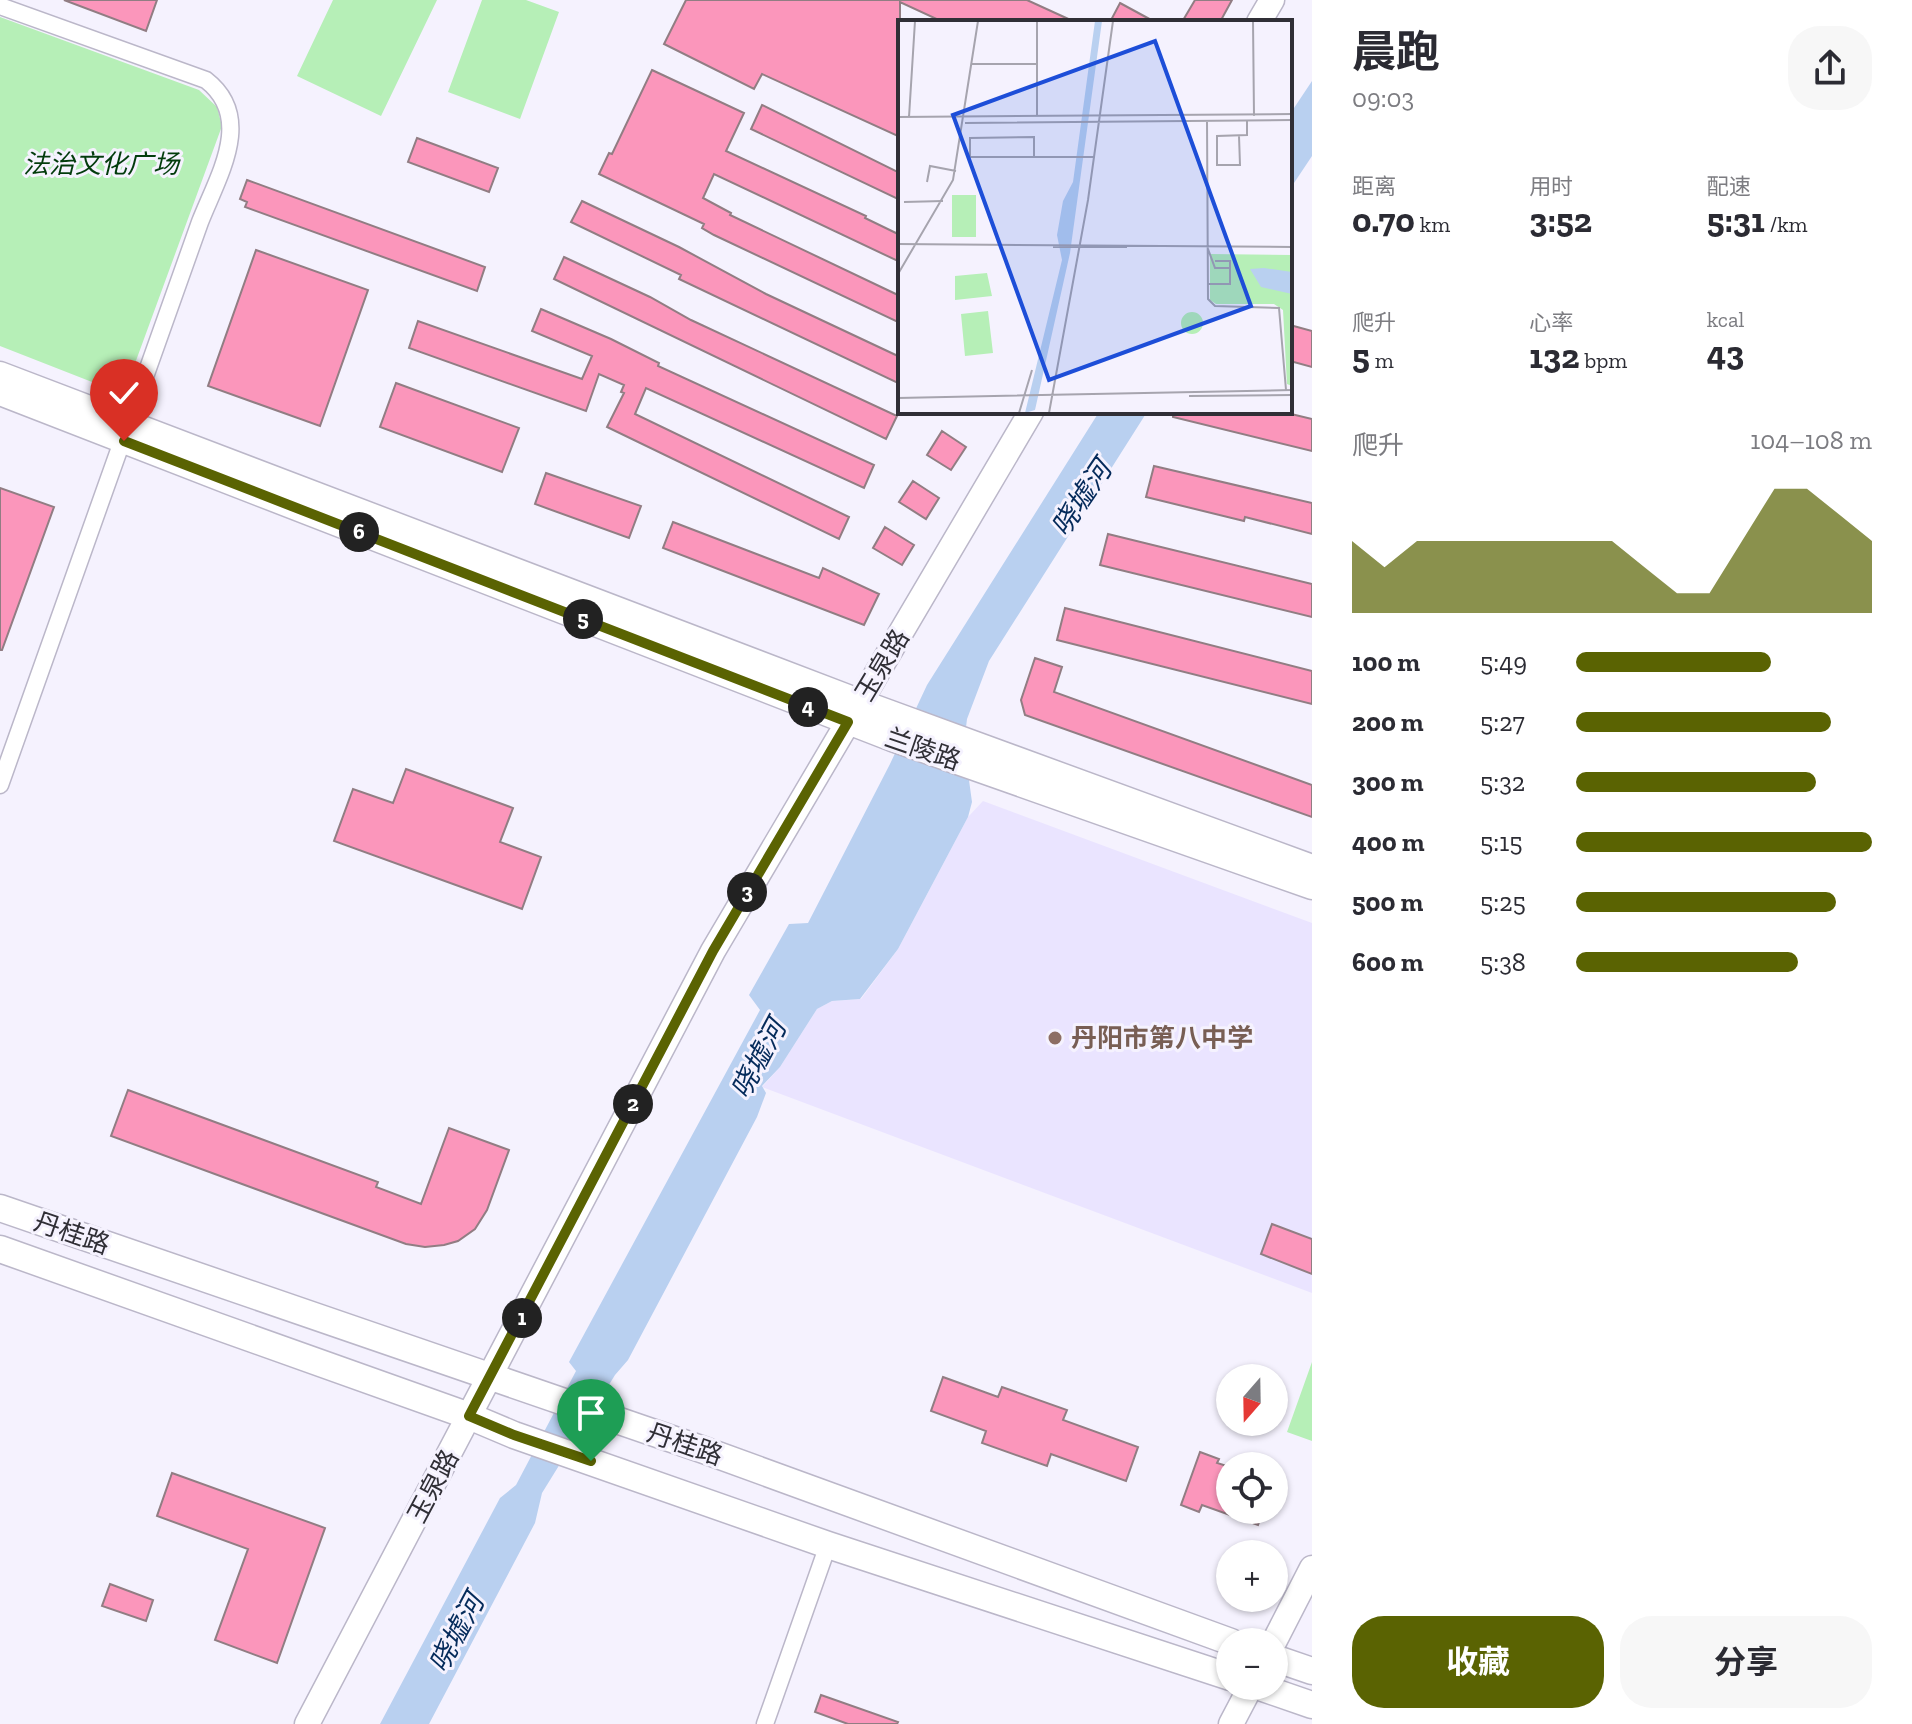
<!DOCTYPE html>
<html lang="zh">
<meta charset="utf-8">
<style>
body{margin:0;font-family:"Zilla Slab","Noto Sans SC",serif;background:#f7f7f7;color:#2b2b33;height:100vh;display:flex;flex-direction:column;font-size:30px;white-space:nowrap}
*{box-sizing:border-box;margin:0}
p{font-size:26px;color:#7c7c81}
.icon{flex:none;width:44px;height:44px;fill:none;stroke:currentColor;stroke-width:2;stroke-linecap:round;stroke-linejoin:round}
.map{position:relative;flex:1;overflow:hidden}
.panel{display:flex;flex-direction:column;background:#fff;width:600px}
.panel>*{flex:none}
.needle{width:52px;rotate:200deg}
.buttons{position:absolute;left:1216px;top:1364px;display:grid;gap:16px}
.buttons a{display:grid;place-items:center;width:72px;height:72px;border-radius:50%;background:#fff;box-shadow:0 2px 6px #0004;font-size:40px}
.pin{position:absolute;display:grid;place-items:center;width:68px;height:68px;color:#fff;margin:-82px -34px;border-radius:50% 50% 50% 0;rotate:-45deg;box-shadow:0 0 8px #0007}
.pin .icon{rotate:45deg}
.km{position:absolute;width:40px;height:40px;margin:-20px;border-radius:50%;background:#222;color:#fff;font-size:22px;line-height:40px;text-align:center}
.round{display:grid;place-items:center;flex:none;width:84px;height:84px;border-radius:32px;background:#f7f7f7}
.overview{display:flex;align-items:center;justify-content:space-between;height:136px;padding:0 40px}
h1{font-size:44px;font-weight:700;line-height:60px}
.figures{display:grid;grid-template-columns:repeat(3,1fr);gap:12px;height:136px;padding:8px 40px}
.figures div{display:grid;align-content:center}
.figures b{font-size:34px;font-weight:700}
.figures small{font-size:22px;font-weight:400}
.figures p{font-size:22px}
.chart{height:224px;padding:16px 40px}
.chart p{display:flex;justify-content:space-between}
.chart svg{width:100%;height:144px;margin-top:8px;fill:#5a6302;opacity:.7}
.button{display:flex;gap:16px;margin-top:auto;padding:16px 40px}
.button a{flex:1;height:92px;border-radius:32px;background:#5a6302;color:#fff;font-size:32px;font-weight:700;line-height:92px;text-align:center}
.button a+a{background:#f7f7f7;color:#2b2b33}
ul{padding:0 40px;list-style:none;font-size:26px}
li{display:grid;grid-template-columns:128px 96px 1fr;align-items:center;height:60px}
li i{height:20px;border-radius:10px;background:#5a6302}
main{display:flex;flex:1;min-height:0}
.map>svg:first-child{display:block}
.built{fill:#eae4ff}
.green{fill:#b6efb7}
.water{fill:#b9d0f0}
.building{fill:#fb96bb;stroke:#917d83;stroke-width:2}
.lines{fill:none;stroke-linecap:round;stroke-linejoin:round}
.street-casing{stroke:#bbb7c9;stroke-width:19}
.secondary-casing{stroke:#bbb7c9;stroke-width:27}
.primary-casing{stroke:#bbb7c9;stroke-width:29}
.street{stroke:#fff;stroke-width:16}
.secondary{stroke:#fff;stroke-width:24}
.primary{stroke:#fff;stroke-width:26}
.route-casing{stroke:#fff;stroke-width:16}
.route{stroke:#5a6302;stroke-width:10}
.education-dot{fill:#8d6e63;stroke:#f5f2fe;stroke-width:3}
.labels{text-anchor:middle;stroke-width:6;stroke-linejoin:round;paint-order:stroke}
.park-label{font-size:26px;font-style:italic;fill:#023c0c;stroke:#f5f2fe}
.street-label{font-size:26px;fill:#302f36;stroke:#f5f2fe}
.education-label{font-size:26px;font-weight:bold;fill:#785e54;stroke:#f5f2fe;text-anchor:start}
.water-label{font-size:28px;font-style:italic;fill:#052b5b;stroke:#f5f2fe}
.inset-road{fill:none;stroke:#a6a4ae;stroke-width:2}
.view{fill:#1d4ed8;fill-opacity:0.15;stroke:#1d4ed8;stroke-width:4}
.inset-edge{fill:none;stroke:#302f36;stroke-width:4}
</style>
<main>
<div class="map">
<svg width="1312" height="1724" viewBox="0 0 1312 1724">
<rect width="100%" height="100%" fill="#f5f2fe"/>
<path class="built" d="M 983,801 L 1312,923 L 1312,1293 L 762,1087 L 780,1067 L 817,1009 L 832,1001 L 861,999 L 898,949 L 968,817 Z"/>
<path class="green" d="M 333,0 L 437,0 L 381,116 L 297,76 Z
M 482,0 L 526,0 L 559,12 L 520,119 L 448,92 Z
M 0,17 L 199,90 L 217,107 L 222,126 L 126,388 L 92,382 L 0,346 Z
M 1312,1362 L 1312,1441 L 1287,1432 Z"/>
<path class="water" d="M 1312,81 L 1312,156 L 1290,189 L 1290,114 Z
M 1099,412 L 1147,412 L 989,661 L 967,719 L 964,744 L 972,802 L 968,817 L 898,949 L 860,999 L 832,1001 L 817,1009 L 780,1067 L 762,1086 L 766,1093 L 757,1117 L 628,1360 L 615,1375 L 542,1493 L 535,1523 L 429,1724 L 380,1724 L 500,1498 L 516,1485 L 576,1371 L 569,1362 L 760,1010 L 749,995 L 789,924 L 808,923 L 890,764 L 927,685 Z"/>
<path class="building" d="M 64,0 L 157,0 L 146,31 Z
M 686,0 L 1027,0 L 1075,22 L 943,22 L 900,2 L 900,137 L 762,74 L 754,89 L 664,44 Z
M 1195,0 L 1232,0 L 1220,22 L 1182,22 Z
M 1120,3 L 1155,22 L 1110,22 Z
M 652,70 L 744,113 L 726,151 L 866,216 L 865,218 L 900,235 L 900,262 L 714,174 L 703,198 L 731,213 L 730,215 L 900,296 L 900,323 L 714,235 L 702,228 L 704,224 L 599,174 L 609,153 L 612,154 Z
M 762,105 L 900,173 L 900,200 L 751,129 Z
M 417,138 L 498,168 L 489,192 L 408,162 Z
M 247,180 L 485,267 L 477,291 L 245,207 L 247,202 L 240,199 Z
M 582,201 L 679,247 L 766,294 L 900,357 L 900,384 L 679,279 L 681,275 L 571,222 Z
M 256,250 L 368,290 L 320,426 L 208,386 Z
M 564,257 L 650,297 L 691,320 L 897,416 L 886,439 L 554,279 Z
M 541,309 L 611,339 L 659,363 L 658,366 L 874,465 L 864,488 L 646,388 L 635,414 L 849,517 L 839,539 L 607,427 L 624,393 L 621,392 L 624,385 L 599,374 L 586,411 L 409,348 L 418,321 L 582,379 L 592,356 L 532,331 Z
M 1290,325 L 1312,331 L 1312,367 L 1290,361 Z
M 396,383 L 519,428 L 502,472 L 380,427 Z
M 1173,412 L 1283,412 L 1312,419 L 1312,451 L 1173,417 Z
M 942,431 L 966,447 L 951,470 L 927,455 Z
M 1154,466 L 1312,503 L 1312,534 L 1245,517 L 1244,521 L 1146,497 Z
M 546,473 L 641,506 L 629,538 L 535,504 Z
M 913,481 L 939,498 L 926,519 L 899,502 Z
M 0,488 L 54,507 L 2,650 L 0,650 Z
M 673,522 L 819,578 L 823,568 L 879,594 L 864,625 L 663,548 Z
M 885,527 L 914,545 L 902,565 L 873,548 Z
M 1108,534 L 1312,584 L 1312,617 L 1100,565 Z
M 1065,608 L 1312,671 L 1312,704 L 1057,640 Z
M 1035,658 L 1062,667 L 1054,692 L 1312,785 L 1312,817 L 1025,715 L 1021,700 Z
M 406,769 L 513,808 L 500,842 L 541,857 L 522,909 L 334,841 L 353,789 L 393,803 Z
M 128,1090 L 378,1182 L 376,1187 L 421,1204 L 449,1128 L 509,1150 L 487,1210 L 475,1229 L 458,1241 L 444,1245 L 425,1247 L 406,1244 L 111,1136 Z
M 1272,1224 L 1312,1239 L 1312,1274 L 1261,1254 Z
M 943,1377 L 998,1397 L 1002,1387 L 1067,1410 L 1063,1420 L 1138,1447 L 1126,1481 L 1051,1454 L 1047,1466 L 982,1443 L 986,1431 L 931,1411 Z
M 1200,1452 L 1219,1459 L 1217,1463 L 1230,1467 L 1230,1510 L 1263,1510 L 1258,1525 L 1202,1505 L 1199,1512 L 1181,1505 Z
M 172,1473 L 325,1528 L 277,1663 L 215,1640 L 248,1549 L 157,1516 Z
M 110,1584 L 153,1600 L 146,1621 L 102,1606 Z
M 821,1695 L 898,1722 L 897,1724 L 848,1724 L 815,1712 Z"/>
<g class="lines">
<defs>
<path id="street" d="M 0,6 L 206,80 C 255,118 218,176 200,222 L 0,785
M 765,1724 L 828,1545"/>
<path id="secondary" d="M 1259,22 L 1272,0
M 0,374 L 861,702 L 1312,867
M 0,393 L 892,739 L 1312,887
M 1274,1642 L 1312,1568
M 307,1724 L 713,951 L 1031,412
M 1231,1724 L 1251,1686"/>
<path id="primary" d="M 0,1208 L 701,1449 L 1231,1642
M 0,1249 L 469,1416 L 514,1435 L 828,1545 L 1230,1677
M 1274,1658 L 1312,1671
M 1257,1686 L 1312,1705"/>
</defs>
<use href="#street" class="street-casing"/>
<use href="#secondary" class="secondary-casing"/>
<use href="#primary" class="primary-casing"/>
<use href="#street" class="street"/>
<use href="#secondary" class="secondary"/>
<use href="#primary" class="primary"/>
</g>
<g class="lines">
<defs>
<path id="route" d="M 124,441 L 848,722 L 713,951 L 469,1416 L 514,1435 L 591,1461"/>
</defs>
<use href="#route" class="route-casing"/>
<use href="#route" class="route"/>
</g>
<circle class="education-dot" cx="1055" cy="1038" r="8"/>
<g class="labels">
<g class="park-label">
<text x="101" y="173">法治文化广场</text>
</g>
<g class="street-label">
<text transform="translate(882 665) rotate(-59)" y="9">玉泉路</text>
<text transform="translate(923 749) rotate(19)" y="9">兰陵路</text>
<text transform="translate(72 1233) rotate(19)" y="9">丹桂路</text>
<text transform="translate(685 1444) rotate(19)" y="9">丹桂路</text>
<text transform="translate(433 1486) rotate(-62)" y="9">玉泉路</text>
</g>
<g class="education-label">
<text x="1071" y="1047">丹阳市第八中学</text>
</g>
<g class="water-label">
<text transform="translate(1081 498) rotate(-56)" y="10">哓墟河</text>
<text transform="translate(758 1059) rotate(-62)" y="10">哓墟河</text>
<text transform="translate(456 1633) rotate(-62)" y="10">哓墟河</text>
</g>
</g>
<g transform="translate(898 20)">
<rect width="394" height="394" fill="#f5f2fe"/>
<path d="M 54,175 L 78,175 L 78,217 L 54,217 ZM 312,234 L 394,235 L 394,366 L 389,364 L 385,290 L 376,284 L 318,284 L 312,280 ZM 89,253 L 94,276 L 57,280 L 57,256 ZM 90,291 L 95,333 L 67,336 L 63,294 ZM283 303a11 11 0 1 1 22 0a11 11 0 1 1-22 0Z" fill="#b6efb7"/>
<path d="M 197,1 L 204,1 L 172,233 L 137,390 L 127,393 L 164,240 L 159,215 L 165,181 L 175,162 ZM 366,248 L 394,252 L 394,274 L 363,267 L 352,249 Z" fill="#b9d0f0"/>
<path class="inset-road" d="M 139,1 L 139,95M 355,1 L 356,96M 74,44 L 139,44M 0,97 L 394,94M 11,97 L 17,1M 309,100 L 310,279 L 317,286 L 381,288 L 388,370M 67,103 L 394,100M 341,116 L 342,145 L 319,145 L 319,116 L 349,115 L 349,100M 136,137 L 136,117 L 72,118 L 72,137 L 196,137M 29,162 L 32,146 L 58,151M 6,182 L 45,181M 0,224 L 394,227M 155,227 L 229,227M 310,229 L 317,248 L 332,248M 0,254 L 55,160 L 80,1M 310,264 L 332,264 L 332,241 L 317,241M 291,376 L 394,375M 0,378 L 394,370M 121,393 L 134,350M 151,393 L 190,180 L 215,1"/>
<path class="view" d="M 257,21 L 353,286 L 151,360 L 55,95 Z"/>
<rect width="394" height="394" class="inset-edge"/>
</g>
</svg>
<div class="buttons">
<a><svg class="needle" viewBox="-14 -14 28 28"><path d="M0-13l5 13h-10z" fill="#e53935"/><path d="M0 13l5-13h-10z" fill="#7c7c81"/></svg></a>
<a><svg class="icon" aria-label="locate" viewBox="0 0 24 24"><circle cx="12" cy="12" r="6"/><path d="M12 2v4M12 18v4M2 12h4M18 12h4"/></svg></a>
<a>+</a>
<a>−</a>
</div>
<div class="pin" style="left:591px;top:1461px;background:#1e9e55"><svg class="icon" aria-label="arrive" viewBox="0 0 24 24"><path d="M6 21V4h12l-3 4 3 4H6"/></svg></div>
<div class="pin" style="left:124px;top:441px;background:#d93025"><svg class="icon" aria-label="check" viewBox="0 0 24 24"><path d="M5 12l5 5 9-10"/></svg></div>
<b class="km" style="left:522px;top:1318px">1</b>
<b class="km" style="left:633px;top:1104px">2</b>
<b class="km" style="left:747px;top:892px">3</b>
<b class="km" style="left:808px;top:707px">4</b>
<b class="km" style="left:583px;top:619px">5</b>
<b class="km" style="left:359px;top:532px">6</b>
</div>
<section class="panel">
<div class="overview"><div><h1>晨跑</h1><p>09:03</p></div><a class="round"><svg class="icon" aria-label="share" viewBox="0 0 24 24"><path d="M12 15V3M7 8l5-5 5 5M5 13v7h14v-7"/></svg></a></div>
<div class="figures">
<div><p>距离</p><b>0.70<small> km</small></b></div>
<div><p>用时</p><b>3:52</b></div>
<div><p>配速</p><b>5:31<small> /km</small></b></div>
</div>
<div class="figures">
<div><p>爬升</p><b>5<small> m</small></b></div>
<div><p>心率</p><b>132<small> bpm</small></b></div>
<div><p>kcal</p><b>43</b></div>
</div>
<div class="chart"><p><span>爬升</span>104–108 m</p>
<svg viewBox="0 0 160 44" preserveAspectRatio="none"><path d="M0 44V22L10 30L20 22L30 22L40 22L50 22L60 22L70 22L80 22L90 30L100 38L110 38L120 22L130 6L140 6L150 14L160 22V44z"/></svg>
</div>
<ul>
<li><b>100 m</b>5:49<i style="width:66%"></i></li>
<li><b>200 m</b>5:27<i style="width:86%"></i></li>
<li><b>300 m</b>5:32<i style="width:81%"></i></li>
<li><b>400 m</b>5:15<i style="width:100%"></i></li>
<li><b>500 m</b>5:25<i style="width:88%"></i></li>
<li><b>600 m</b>5:38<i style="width:75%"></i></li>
</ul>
<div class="button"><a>收藏</a><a>分享</a></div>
</section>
</main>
